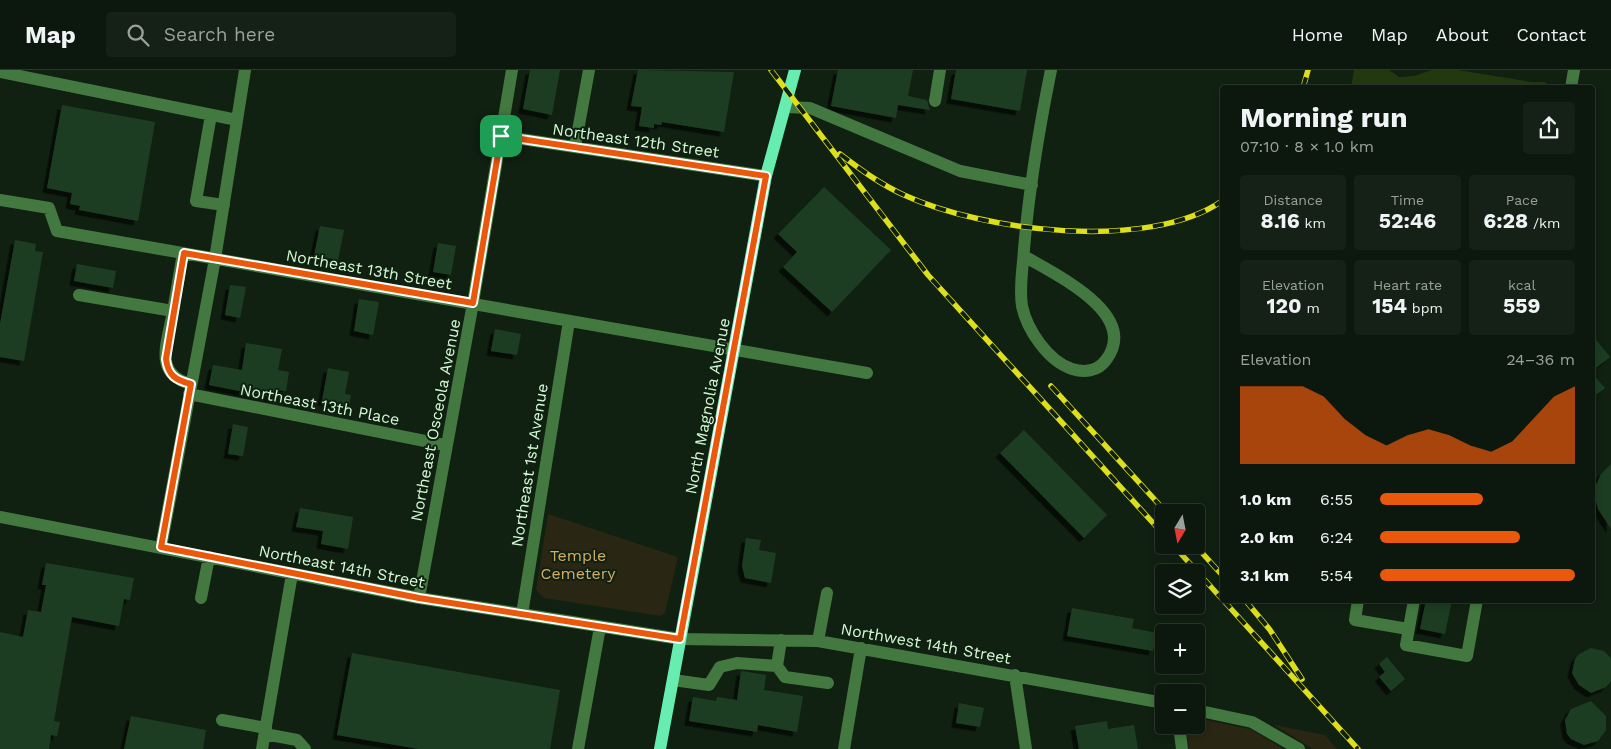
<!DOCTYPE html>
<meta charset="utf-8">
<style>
body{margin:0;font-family:"Work Sans",sans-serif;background:#152116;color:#f1f3f6;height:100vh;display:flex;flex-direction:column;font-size:19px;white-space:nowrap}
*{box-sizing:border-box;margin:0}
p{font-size:16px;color:#9aa09d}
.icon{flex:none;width:28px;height:28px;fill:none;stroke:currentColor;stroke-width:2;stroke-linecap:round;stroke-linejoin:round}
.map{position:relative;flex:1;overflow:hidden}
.details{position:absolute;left:1220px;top:15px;width:375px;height:518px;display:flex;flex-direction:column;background:#0c180d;border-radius:5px;box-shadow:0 2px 8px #0003,0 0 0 1px #2c372e}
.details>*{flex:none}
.needle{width:32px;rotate:190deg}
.buttons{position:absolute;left:1155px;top:434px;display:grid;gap:10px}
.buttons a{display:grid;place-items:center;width:50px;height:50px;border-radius:5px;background:#0c180d;box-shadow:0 2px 8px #0003,0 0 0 1px #2c372e;font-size:25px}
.pin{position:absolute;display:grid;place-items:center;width:42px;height:42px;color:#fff;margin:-21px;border-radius:10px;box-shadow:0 2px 8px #0006}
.round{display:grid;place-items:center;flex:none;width:52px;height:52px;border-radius:5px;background:#152116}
.summary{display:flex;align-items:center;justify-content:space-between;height:85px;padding:0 20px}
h1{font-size:28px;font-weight:700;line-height:38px}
.stats{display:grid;grid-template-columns:repeat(3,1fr);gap:8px;height:85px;padding:5px 20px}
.stats div{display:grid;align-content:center;border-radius:5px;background:#152116;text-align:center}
.stats b{font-size:21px;font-weight:700}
.stats small{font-size:14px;font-weight:400}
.stats p{font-size:14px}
.chart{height:140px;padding:10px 20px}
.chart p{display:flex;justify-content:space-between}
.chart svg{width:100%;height:90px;margin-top:5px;fill:#ea580c;opacity:.7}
ul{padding:0 20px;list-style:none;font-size:16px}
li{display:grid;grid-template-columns:80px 60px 1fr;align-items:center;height:38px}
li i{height:12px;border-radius:6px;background:#ea580c}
header{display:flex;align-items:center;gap:30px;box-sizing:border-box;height:70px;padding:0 25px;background:#0c180d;border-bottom:1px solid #2c372e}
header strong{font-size:24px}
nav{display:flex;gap:28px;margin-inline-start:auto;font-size:18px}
.search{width:350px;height:45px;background:#152116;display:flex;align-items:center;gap:12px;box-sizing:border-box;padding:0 18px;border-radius:5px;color:#9aa09d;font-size:19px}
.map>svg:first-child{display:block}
.green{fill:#292613}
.water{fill:#22390f}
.building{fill:#1e3e21;filter:url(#shadow)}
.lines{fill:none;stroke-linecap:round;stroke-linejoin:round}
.minor{stroke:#437940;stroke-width:12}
.major{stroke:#67edaf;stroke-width:12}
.rail-casing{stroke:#dddf1a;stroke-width:5.5}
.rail{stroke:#102011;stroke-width:4;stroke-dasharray:11;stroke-linecap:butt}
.route-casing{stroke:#fff;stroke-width:10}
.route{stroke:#ea580c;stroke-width:6}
.labels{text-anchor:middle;stroke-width:4;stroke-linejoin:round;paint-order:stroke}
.street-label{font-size:16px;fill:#d3fad4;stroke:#102011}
.park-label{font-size:16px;fill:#d1ad68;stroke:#102011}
</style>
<header>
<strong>Map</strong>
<div class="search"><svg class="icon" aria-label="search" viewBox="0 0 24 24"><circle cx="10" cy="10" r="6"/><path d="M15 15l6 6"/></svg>Search here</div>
<nav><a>Home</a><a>Map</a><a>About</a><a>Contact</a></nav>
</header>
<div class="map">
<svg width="1611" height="679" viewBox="0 0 1611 679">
<defs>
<filter id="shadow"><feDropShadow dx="-4.5" dy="4.5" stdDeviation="0" flood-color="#0009"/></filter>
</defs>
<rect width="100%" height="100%" fill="#102011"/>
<path class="green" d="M 548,444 L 678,487 L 665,543 L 660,546 L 544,528 L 536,520 Z
M 1196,648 L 1250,659 L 1284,679 L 1189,679 L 1186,655 L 1196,655 Z
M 1274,655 L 1325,665 L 1337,679 L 1313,679 Z"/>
<path class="water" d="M 1354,0 L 1389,0 L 1399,7 L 1414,6 L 1432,0 L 1458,0 L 1532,12 L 1545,12 L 1550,17 L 1351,17 Z"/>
<path class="building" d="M 530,0 L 560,0 L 552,45 L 523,39 Z
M 638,0 L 734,2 L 724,62 L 662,52 L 661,55 L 654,54 L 654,58 L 639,56 L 642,37 L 631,36 Z
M 838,0 L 913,0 L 908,26 L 927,30 L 930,40 L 898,35 L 896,48 L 831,36 Z
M 956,0 L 1027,0 L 1020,41 L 951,29 Z
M 62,35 L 155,52 L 138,151 L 79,140 L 80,136 L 70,134 L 72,123 L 47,118 Z
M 824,117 L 891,180 L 832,242 L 783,197 L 797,182 L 778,164 Z
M 320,156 L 344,160 L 338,190 L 314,186 Z
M 15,170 L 36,174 L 35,181 L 43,182 L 24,291 L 0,287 L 0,254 Z
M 438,173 L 456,176 L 451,205 L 433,202 Z
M 77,194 L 116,201 L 113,218 L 74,211 Z
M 230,215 L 246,217 L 240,248 L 225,245 Z
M 359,229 L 379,232 L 373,265 L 354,261 Z
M 495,259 L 521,264 L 517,285 L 491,281 Z
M 1592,265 L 1610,287 L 1592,301 Z
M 246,273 L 282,279 L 278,300 L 289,302 L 286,321 L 277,320 L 275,328 L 209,315 L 213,295 L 242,300 Z
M 328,298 L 349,302 L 345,324 L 351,325 L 349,336 L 322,331 Z
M 1592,303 L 1605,318 L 1592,328 Z
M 233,354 L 248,357 L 243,386 L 228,384 Z
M 1024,360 L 1107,445 L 1084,468 L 1000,383 Z
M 1611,394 L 1611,459 L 1598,439 L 1595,427 L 1596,415 L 1601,404 Z
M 300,438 L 353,447 L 348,479 L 321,474 L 323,461 L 296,457 Z
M 746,468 L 761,470 L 759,480 L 776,483 L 771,513 L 745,508 L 742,496 Z
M 46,493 L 134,508 L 130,530 L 124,529 L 119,556 L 72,547 L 54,651 L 60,652 L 57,666 L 51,665 L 49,679 L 0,679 L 0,562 L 23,567 L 28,540 L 41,542 L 46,515 L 42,515 Z
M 1426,530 L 1452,530 L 1445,564 L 1420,559 Z
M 1072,538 L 1134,549 L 1132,558 L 1157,563 L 1153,581 L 1067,566 Z
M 1591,578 L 1604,581 L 1611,588 L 1611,611 L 1606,617 L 1591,623 L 1579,615 L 1572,603 L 1575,589 L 1579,584 Z
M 352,583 L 560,620 L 550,679 L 419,679 L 337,665 Z
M 1387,587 L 1405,609 L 1391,621 L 1379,607 L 1385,602 L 1379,594 Z
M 741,601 L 766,605 L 764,620 L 803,626 L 797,662 L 758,655 L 757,662 L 689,651 L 693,627 L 716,631 L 717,627 L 737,630 Z
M 1591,631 L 1606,646 L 1606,660 L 1598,671 L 1584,675 L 1571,669 L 1567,664 L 1565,650 L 1571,639 Z
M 959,633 L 984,638 L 980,657 L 956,653 Z
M 131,646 L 206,660 L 203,679 L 124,679 Z
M 1107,651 L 1108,659 L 1134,655 L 1138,679 L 1079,679 L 1075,656 Z"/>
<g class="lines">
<path class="minor" d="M 0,2 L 237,50
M 1571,18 L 1574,0
M 935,31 L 940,0
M 785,37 L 810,38 L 960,101 L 1032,115
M 211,45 L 196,131 L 224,135
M 501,66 L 766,106
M 575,77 L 589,0
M 0,130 L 49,138 L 57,161 L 867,303
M 1024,186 C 1054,204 1141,244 1106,290 C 1098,301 1085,303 1072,299 C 1048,291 1027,260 1022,236 C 1019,217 1023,198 1024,179 C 1029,119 1039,59 1051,0
M 79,225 L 173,241 L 183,183
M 173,241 C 168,272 152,304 191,314
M 189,324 L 445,375
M 0,447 L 419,528 L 522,544 L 680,569 L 818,571 L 1164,633
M 161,477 L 215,189 L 245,0
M 201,528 L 209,487
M 419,528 L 473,233 L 512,0
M 1358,530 L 1355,550 L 1408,559
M 1414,530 L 1406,575 L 1467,586 L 1477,530
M 522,544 L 569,251
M 818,571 L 827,523
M 777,596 L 785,607 L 828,613
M 1015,605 L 1026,679
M 673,610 L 709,615 L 720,597 L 737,593 L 777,596 L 781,570
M 1196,640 L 1252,652 L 1299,679
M 222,650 L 266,658
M 1179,655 L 1182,679
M 265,664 L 297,670 L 305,679
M 262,679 L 292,504
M 578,679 L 600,557
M 844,679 L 861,578"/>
<path class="major" d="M 660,679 L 766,106 L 795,0"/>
<defs>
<path id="rail" d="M 771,0 L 928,205 L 1164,465
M 1303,18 L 1308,0
M 840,84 C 861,100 880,114 904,125 C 982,161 1148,182 1222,131
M 1051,316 L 1166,442
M 1173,475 L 1222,529
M 1195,475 L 1222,505
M 1223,530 L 1358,679
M 1245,530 L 1270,560 L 1302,609"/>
</defs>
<use href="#rail" class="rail-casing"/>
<use href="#rail" class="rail"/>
</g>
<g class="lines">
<defs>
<path id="route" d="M 501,66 L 766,106 L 680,569 L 419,528 L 161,477 L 191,314 C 175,310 168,305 166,289 L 184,183 L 473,233 Z"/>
</defs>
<use href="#route" class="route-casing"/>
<use href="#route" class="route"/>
</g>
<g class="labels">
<g class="street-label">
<text transform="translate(636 70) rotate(8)" y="6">Northeast 12th Street</text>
<text transform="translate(369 199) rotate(10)" y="6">Northeast 13th Street</text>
<text transform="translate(320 334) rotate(11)" y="6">Northeast 13th Place</text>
<text transform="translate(707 336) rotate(-79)" y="6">North Magnolia Avenue</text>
<text transform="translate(435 350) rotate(-79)" y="6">Northeast Osceola Avenue</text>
<text transform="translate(529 395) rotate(-81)" y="6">Northeast 1st Avenue</text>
<text transform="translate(342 496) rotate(11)" y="6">Northeast 14th Street</text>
<text transform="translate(926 573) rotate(10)" y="6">Northwest 14th Street</text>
</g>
<g class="park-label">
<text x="578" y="491">Temple<tspan x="578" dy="18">Cemetery</tspan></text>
</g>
</g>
</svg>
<div class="buttons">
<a><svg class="needle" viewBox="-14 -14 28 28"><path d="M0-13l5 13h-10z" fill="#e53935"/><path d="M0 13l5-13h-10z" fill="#9aa09d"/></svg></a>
<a><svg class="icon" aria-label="layers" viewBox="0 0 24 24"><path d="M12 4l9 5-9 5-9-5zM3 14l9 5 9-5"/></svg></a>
<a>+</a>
<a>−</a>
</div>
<div class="pin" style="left:501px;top:66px;background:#1e9e55"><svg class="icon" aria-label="arrive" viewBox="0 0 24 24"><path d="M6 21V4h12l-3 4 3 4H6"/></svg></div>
<section class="details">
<div class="summary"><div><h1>Morning run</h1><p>07:10 · 8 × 1.0 km</p></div><a class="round"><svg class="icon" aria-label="share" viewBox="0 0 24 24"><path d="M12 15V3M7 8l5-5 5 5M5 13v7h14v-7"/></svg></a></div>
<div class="stats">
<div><p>Distance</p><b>8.16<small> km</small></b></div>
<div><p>Time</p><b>52:46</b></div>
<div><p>Pace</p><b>6:28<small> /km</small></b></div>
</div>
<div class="stats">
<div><p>Elevation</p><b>120<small> m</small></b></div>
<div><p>Heart rate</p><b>154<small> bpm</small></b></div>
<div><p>kcal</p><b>559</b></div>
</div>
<div class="chart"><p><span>Elevation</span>24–36 m</p>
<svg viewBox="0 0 160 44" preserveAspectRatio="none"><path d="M0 44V6L10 6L20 6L30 6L40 11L50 22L60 30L70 35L80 30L90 27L100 30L110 35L120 38L130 33L140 22L150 11L160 6V44z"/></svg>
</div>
<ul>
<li><b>1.0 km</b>6:55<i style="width:53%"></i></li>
<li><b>2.0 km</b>6:24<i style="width:72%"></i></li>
<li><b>3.1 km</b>5:54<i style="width:100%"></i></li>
</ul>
</section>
</div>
